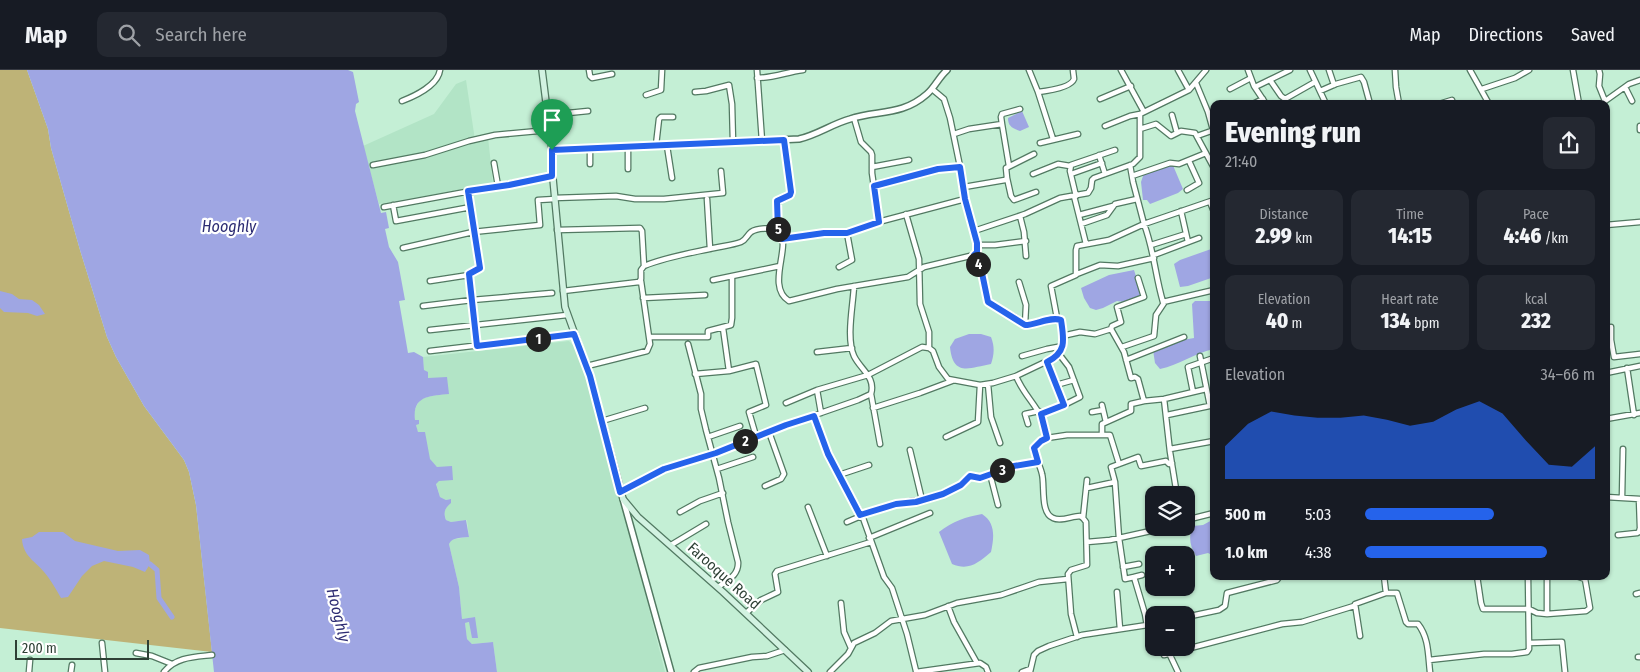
<!DOCTYPE html>
<meta charset="utf-8">
<style>
body{margin:0;font-family:"Fira Sans Condensed",sans-serif;background:#242831;color:#f1f3f6;height:100vh;display:flex;flex-direction:column;font-size:19px;white-space:nowrap}
*{box-sizing:border-box;margin:0}
p{font-size:16px;color:#9ea1a6}
.icon{flex:none;width:28px;height:28px;fill:none;stroke:currentColor;stroke-width:2;stroke-linecap:round;stroke-linejoin:round}
.map{position:relative;flex:1;overflow:hidden}
.drawer{position:absolute;left:1210px;top:30px;width:400px;height:480px;display:flex;flex-direction:column;background:#171b24;border-radius:10px;box-shadow:0 1px 4px #0004}
.drawer>*{flex:none}
.buttons{position:absolute;left:1145px;top:416px;display:grid;gap:10px}
.buttons a{display:grid;place-items:center;width:50px;height:50px;border-radius:10px;background:#171b24;box-shadow:0 1px 4px #0004;font-size:25px}
.scale{position:absolute;left:15px;bottom:12px;width:134px;box-sizing:border-box;padding-left:5px;border:2px solid #2e4035;border-top:0;font-size:14px;line-height:18px;white-space:nowrap;color:#2e4035;-webkit-text-stroke:4px #fff;paint-order:stroke}
.pin{position:absolute;display:grid;place-items:center;width:42px;height:42px;color:#fff;margin:-51px -21px;border-radius:50% 50% 50% 0;rotate:-45deg;box-shadow:0 0 5px #0007}
.pin .icon{rotate:45deg}
.km{position:absolute;width:25px;height:25px;margin:-12px;border-radius:50%;background:#222;color:#fff;font-size:14px;line-height:25px;text-align:center}
.round{display:grid;place-items:center;flex:none;width:52px;height:52px;border-radius:10px;background:#242831}
.summary{display:flex;align-items:center;justify-content:space-between;height:85px;padding:0 15px}
h1{font-size:28px;font-weight:800;line-height:38px}
.figures{display:grid;grid-template-columns:repeat(3,1fr);gap:8px;height:85px;padding:5px 15px}
.figures div{display:grid;align-content:center;border-radius:10px;background:#242831;text-align:center}
.figures b{font-size:21px;font-weight:800}
.figures small{font-size:14px;font-weight:400}
.figures p{font-size:14px}
.chart{height:140px;padding:10px 15px}
.chart p{display:flex;justify-content:space-between}
.chart svg{width:100%;height:90px;margin-top:5px;fill:#2563eb;opacity:.7}
ul{padding:0 15px;list-style:none;font-size:16px}
li{display:grid;grid-template-columns:80px 60px 1fr;align-items:center;height:38px}
li i{height:12px;border-radius:6px;background:#2563eb}
header{display:flex;align-items:center;gap:30px;box-sizing:border-box;height:70px;padding:0 25px;background:#171b24;border-bottom:1px solid #363941}
header strong{font-size:24px}
nav{display:flex;gap:28px;margin-inline-start:auto;font-size:18px}
.search{width:350px;height:45px;background:#242831;display:flex;align-items:center;gap:12px;box-sizing:border-box;padding:0 18px;border-radius:10px;color:#9ea1a6;font-size:19px}
.map>svg:first-child{display:block}
.built{fill:#b2e4c6}
.green{fill:#beb377}
.water{fill:#9fa6e3}
.lines{fill:none;stroke-linecap:round;stroke-linejoin:round}
.canal{stroke:#9fa6e3;stroke-width:5}
.minor-casing{stroke:#527962;stroke-width:7}
.tertiary-casing{stroke:#527962;stroke-width:8}
.secondary-casing{stroke:#527962;stroke-width:8}
.minor{stroke:#fff;stroke-width:4.5}
.tertiary{stroke:#fff;stroke-width:5}
.secondary{stroke:#d2f2e1;stroke-width:5.5}
.route-casing{stroke:#fff;stroke-width:10}
.route{stroke:#2563eb;stroke-width:6}
.labels{text-anchor:middle;stroke-width:4.5;stroke-linejoin:round;paint-order:stroke}
.street-label{font-size:15px;fill:#2e4035;stroke:#fff}
.water-label{font-size:16px;font-style:italic;fill:#2d2c73;stroke:#fff}
</style>
<header>
<strong>Map</strong>
<div class="search"><svg class="icon" aria-label="search" viewBox="0 0 24 24"><circle cx="10" cy="10" r="6"/><path d="M15 15l6 6"/></svg>Search here</div>
<nav><a>Map</a><a>Directions</a><a>Saved</a></nav>
</header>
<div class="map">
<svg width="1640" height="602" viewBox="0 0 1640 602">
<rect width="100%" height="100%" fill="#c4efd5"/>
<path class="built" d="M 466,10 L 475,70 L 488,67 L 493,114 L 379,134 L 363,76 L 434,44 L 456,14 Z
M 569,271 L 577,279 L 631,468 L 665,602 L 497,602 L 493,572 L 472,574 L 467,569 L 465,553 L 470,552 L 475,547 L 462,549 L 459,517 L 449,474 L 450,471 L 455,469 L 469,467 L 467,450 L 451,452 L 446,450 L 444,442 L 451,429 L 446,430 L 440,427 L 436,413 L 452,397 L 437,397 L 431,392 L 418,363 L 416,355 L 418,350 L 415,350 L 414,342 L 417,335 L 421,329 L 431,326 L 449,323 L 428,308 L 424,301 L 423,287 Z"/>
<path class="green" d="M 0,0 L 27,0 L 48,59 L 51,78 L 80,180 L 107,267 L 116,287 L 144,336 L 184,390 L 189,402 L 196,435 L 212,582 L 0,558 Z"/>
<path class="water" d="M 27,0 L 348,0 L 353,2 L 359,32 L 356,34 L 355,41 L 381,143 L 386,142 L 389,158 L 385,159 L 389,177 L 398,192 L 405,230 L 399,231 L 408,283 L 414,282 L 423,287 L 424,300 L 428,302 L 428,308 L 447,307 L 449,324 C 431,326 412,325 415,350 L 419,350 L 419,354 L 416,355 L 418,362 L 425,362 L 430,389 L 437,397 L 452,396 L 453,410 L 439,411 L 436,414 L 440,427 L 446,430 L 451,429 L 451,433 C 445,438 443,442 446,450 L 451,452 L 466,450 L 469,467 C 462,468 452,467 449,474 L 459,517 L 462,549 L 475,547 L 478,568 L 472,568 L 469,552 L 465,553 L 467,569 L 472,574 L 493,572 L 497,602 L 214,602 L 196,435 L 189,402 L 184,390 L 144,336 L 116,287 L 107,267 L 80,180 L 51,78 L 48,59 Z
M 1022,41 L 1029,57 L 1020,61 C 1012,58 1008,56 1008,48 Z
M 1172,93 L 1183,119 L 1178,123 L 1150,134 L 1147,130 L 1143,130 L 1141,112 L 1144,103 Z
M 1214,178 L 1214,207 L 1188,216 L 1180,217 L 1174,194 L 1180,190 Z
M 1134,200 L 1142,225 L 1124,232 L 1117,231 L 1103,238 L 1096,240 L 1090,238 L 1084,228 L 1081,218 L 1109,205 Z
M 0,221 L 12,224 L 19,229 L 32,230 L 39,235 L 45,244 L 37,246 L 28,243 L 4,242 L 0,238 Z
M 1195,231 L 1214,231 L 1214,279 C 1195,283 1179,295 1160,299 L 1155,293 L 1153,280 L 1171,272 L 1194,268 L 1192,234 Z
M 969,264 L 981,264 L 991,267 C 995,277 994,285 991,294 C 969,298 953,307 950,277 L 955,269 Z
M 982,444 C 996,453 994,468 991,482 C 978,493 969,501 952,494 L 939,462 C 953,451 966,447 982,444 Z
M 1214,449 L 1214,486 L 1208,483 L 1196,486 C 1190,476 1188,467 1193,456 L 1203,455 Z
M 39,462 L 63,462 L 75,471 L 118,481 L 140,480 L 149,485 L 150,494 L 145,502 L 133,497 L 104,491 L 92,496 L 82,506 L 68,527 L 61,528 C 57,521 53,514 48,507 C 39,493 23,488 22,469 L 32,467 Z"/>
<g class="lines">
<path class="canal" d="M 150,494 L 157,500 L 159,528 L 172,547"/>
<defs>
<path id="minor" d="M 589,0 L 590,6 L 592,8 L 612,4
M 757,0 L 762,71
M 1029,0 L 1038,22 L 1053,69
M 1121,0 L 1144,42
M 1178,0 L 1189,20
M 1248,0 L 1254,16 L 1266,34
M 1310,0 L 1326,34
M 1329,0 L 1334,15
M 1395,0 L 1396,17 L 1399,34
M 1470,0 L 1489,34
M 1573,0 L 1579,34
M 1599,0 L 1600,4 L 1599,16 L 1605,31
M 757,8 C 773,8 787,2 803,0
M 1270,10 L 1281,26 L 1285,29 L 1315,12
M 1196,13 L 1208,42 L 1213,60
M 1255,17 L 1290,0
M 1625,17 L 1632,31
M 1230,19 L 1251,8
M 1482,19 L 1515,8 L 1529,0
M 1320,21 L 1336,14 L 1361,7 L 1364,12 L 1370,34
M 695,22 L 706,21 L 729,15 L 732,34 L 733,72
M 1038,22 C 1046,21 1071,18 1074,9 C 1074,8 1073,1 1073,0
M 646,25 L 661,20 L 662,0
M 1100,29 L 1131,16
M 402,31 C 415,26 438,15 440,0
M 1253,34 L 1263,29
M 1439,34 L 1452,30
M 1601,34 L 1629,14 L 1640,10
M 548,45 L 588,41
M 1172,45 L 1177,63 L 1181,61 L 1195,63 L 1214,98
M 854,48 L 861,72 L 871,82 L 872,85 L 872,103 L 879,152
M 1002,54 L 1009,96
M 1105,56 L 1130,46 L 1140,44
M 1640,56 L 1640,60
M 1140,59 L 1156,54 L 1171,66 L 1177,63
M 954,64 L 969,59 L 1002,54 L 1001,47 L 1002,44 L 1020,39
M 1197,66 L 1214,60
M 1040,73 L 1078,64
M 656,75 L 659,49 L 661,47 L 673,47
M 667,76 L 672,108
M 628,77 L 628,99
M 1099,85 L 1105,104
M 494,93 L 498,116
M 590,94 L 590,78
M 373,95 L 425,85 L 469,71 L 495,65 L 549,60
M 872,97 L 909,90
M 1033,104 L 1058,94 L 1070,96
M 1071,104 L 1102,93
M 1132,106 L 1170,93 L 1179,94 L 1206,83
M 1007,108 L 1011,126 L 1014,130 L 1036,122
M 874,117 L 939,99 L 960,97
M 964,117 L 1005,110 L 1007,108 L 1006,98 L 1034,84
M 1187,120 L 1199,113 L 1189,91
M 468,121 L 480,198 L 469,205 L 477,276
M 1074,126 L 1086,174
M 1076,126 L 1070,101 L 1071,95 L 1115,80
M 554,128 L 616,126 L 635,129 L 664,129 L 723,123 L 721,101
M 707,129 L 710,179
M 1214,130 L 1144,154 C 1154,180 1155,205 1163,232 L 1214,220
M 1210,132 L 1214,142
M 393,135 L 396,151 L 471,137
M 384,137 L 552,106
M 1181,141 L 1188,172
M 906,144 L 919,189 L 920,234 L 929,262 L 929,278
M 1079,145 L 1113,136
M 1020,146 L 1024,162 L 1026,186
M 1081,154 L 1107,145 L 1115,134 L 1137,129
M 1606,155 L 1640,152
M 557,160 L 640,158 L 642,161 L 644,196
M 778,161 L 777,131 L 790,125 L 791,122 L 784,70
M 974,161 L 1025,144 L 1060,128 L 1088,123 L 1091,118 L 1092,110 L 1094,108 L 1133,94 L 1140,87 L 1140,44 L 1189,20 L 1206,0
M 782,169 L 824,163 L 849,163 L 882,151 L 965,129
M 977,175 L 995,175 L 1026,171
M 1151,175 L 1186,164
M 403,178 L 473,162 L 540,155 L 538,130 L 555,129
M 1154,185 L 1199,168
M 839,197 L 852,190 L 847,163
M 1077,204 L 1100,195 L 1118,196 L 1154,188
M 713,210 L 780,196
M 430,211 L 469,205
M 1019,212 L 1026,235 L 1025,255
M 563,221 L 639,212 L 641,209 L 641,200 L 644,196 C 666,187 691,183 714,178 C 723,176 733,175 741,172 C 746,170 747,165 751,162 C 757,158 772,157 777,161 C 795,170 764,216 789,231 L 837,219 L 908,207 L 924,197 L 974,185 L 977,181 L 977,173 L 965,129 L 963,111 L 950,48 L 944,29 L 932,19
M 643,228 L 705,225
M 423,236 L 472,230 L 552,223
M 1057,248 L 1051,216 L 1076,205 L 1076,180 L 1077,176 L 1109,170 L 1144,154 L 1133,112 L 1130,95
M 1611,257 L 1611,270 L 1614,287 L 1640,284
M 723,258 L 729,301
M 1111,259 L 1124,282 L 1131,308 L 1135,307 L 1138,309 L 1144,331 L 1164,329 L 1206,319
M 430,260 L 567,245
M 1062,266 L 1080,262 L 1095,264 L 1111,259 L 1112,256 L 1121,252 L 1117,237 L 1144,227 L 1138,208
M 649,267 L 708,267 L 708,261 L 731,255 L 732,248 L 732,206
M 688,274 L 701,324 L 701,339 L 706,360 L 719,408 L 728,452 L 738,492 C 739,505 728,510 718,517
M 1122,277 L 1154,266 L 1156,245 L 1164,233
M 430,281 L 574,264
M 817,282 L 852,278
M 1059,284 L 1069,297 L 1080,327 L 1064,335
M 1022,286 L 1047,279 L 1063,276
M 1200,286 L 1210,336
M 1126,290 L 1184,267
M 587,296 L 647,281 L 650,274 L 641,211
M 1627,298 L 1634,345
M 1606,303 L 1640,296
M 695,304 L 729,301 L 756,294 L 766,335 L 749,342 L 756,366
M 1016,306 C 1025,329 1046,342 1047,368 L 1041,371 L 1033,378 C 1035,387 1040,395 1042,404 C 1045,415 1040,443 1053,448 C 1061,452 1072,446 1080,446 L 1083,448 L 1086,452 L 1087,495 L 1071,500 L 1068,504 L 1071,544 L 1077,567
M 988,314 L 991,347 L 1000,373
M 1056,315 L 1074,310
M 817,320 L 821,343
M 1193,322 L 1188,297 L 1214,288
M 871,324 L 880,374
M 1164,329 L 1170,382 L 1177,425
M 786,333 L 817,320 L 868,305 L 922,277 L 929,278 L 933,281 L 939,297 L 948,309 L 980,315 L 993,313 L 1016,306 L 1058,286 L 1063,276 L 1061,250 C 1050,244 1037,257 1026,255 C 1021,254 1019,251 1016,248 C 1007,242 996,239 988,232 L 981,203 L 974,185
M 1102,335 L 1106,352
M 873,338 L 920,323 L 952,311
M 1092,342 L 1103,340
M 1041,344 L 1064,335 L 1047,292
M 1167,345 L 1214,335
M 814,346 L 828,384 L 863,448 L 884,507 L 892,518 L 907,564 L 916,601
M 1606,349 L 1640,343
M 602,351 L 645,338
M 1028,354 L 1025,344 L 1039,341
M 1102,365 L 1102,354 L 1131,341 L 1131,334 L 1144,331
M 708,367 L 740,356
M 946,367 L 978,352 L 980,315
M 1047,368 L 1067,365 L 1110,365 L 1119,394
M 1170,379 L 1214,371
M 910,380 L 922,430
M 717,399 L 753,387
M 990,404 L 998,435
M 839,405 L 869,395
M 765,416 L 781,409 L 784,404 L 769,362
M 1087,418 L 1115,412
M 619,422 L 664,399 L 716,383 L 786,355 L 858,330 L 871,324 C 876,307 860,299 854,286 C 846,268 853,236 854,216
M 1606,427 L 1640,429
M 1622,427 L 1623,379
M 1639,429 L 1640,457
M 808,437 L 827,486
M 680,442 L 700,431 L 723,423
M 861,445 L 896,434 L 933,427 L 961,415 L 965,410 L 970,406 L 981,408 L 1014,397 L 1038,392
M 1083,448 L 1087,410
M 1186,450 L 1214,443
M 847,452 L 861,446
M 1618,465 L 1637,463 L 1639,462 L 1640,458
M 869,468 L 930,443
M 1087,472 L 1110,470 L 1164,458
M 671,475 L 706,454
M 1123,497 L 1139,494
M 1384,506 L 1386,523 L 1397,523 L 1406,552 L 1408,554 L 1418,554 C 1429,568 1428,585 1430,602
M 1477,506 L 1481,533 L 1483,539 L 1529,539 L 1537,543 L 1547,544 L 1586,541 L 1590,538 L 1585,509 L 1576,506
M 1134,507 L 1142,505
M 1117,522 L 1120,559
M 1636,524 L 1640,523
M 841,533 L 844,562 L 851,578
M 948,536 L 954,552 L 977,593
M 746,543 L 761,530 L 778,522 L 775,504 L 777,501 L 871,472
M 1547,544 L 1547,506
M 1186,547 L 1219,540 L 1225,536 L 1227,523 L 1277,510 L 1280,506
M 1147,556 L 1145,544 L 1134,507 L 1125,509 L 1119,468 L 1115,412 L 1111,397 L 1138,387 L 1141,396 L 1166,391 L 1169,394 L 1172,393
M 1360,566 L 1355,534 L 1386,523
M 102,573 L 105,602
M 1529,573 L 1562,572 L 1565,602
M 1161,578 L 1164,585 L 1282,554 L 1302,552 L 1354,536
M 136,583 L 152,586 L 172,594
M 1169,583 L 1178,602
M 1638,587 L 1640,587
M 1429,590 L 1484,584 L 1512,584 L 1527,582 L 1529,579 L 1528,506
M 29,602 L 30,590
M 71,602 L 72,595
M 164,602 C 176,587 194,587 212,585
M 694,602 L 699,598 L 752,587 L 767,586 L 785,580
M 830,602 L 848,584 L 854,573 L 875,563 L 891,551 L 925,545 L 957,533 L 1001,525 L 1039,512 L 1068,509
M 916,602 L 980,593 L 986,597 L 988,602
M 1022,602 L 1030,599
M 1030,602 L 1034,585 L 1038,581 L 1049,576 L 1082,565 L 1154,554"/>
<path id="tertiary" d="M 552,80 L 799,69 C 817,65 832,54 850,49 C 878,40 902,46 927,24 C 935,17 939,7 947,0
M 623,429 L 671,602"/>
<path id="secondary" d="M 542,0 L 552,80 L 553,109 L 565,237 L 590,306 L 623,429 L 638,447 L 723,522 L 808,602"/>
</defs>
<use href="#minor" class="minor-casing"/>
<use href="#tertiary" class="tertiary-casing"/>
<use href="#secondary" class="secondary-casing"/>
<use href="#minor" class="minor"/>
<use href="#tertiary" class="tertiary"/>
<use href="#secondary" class="secondary"/>
</g>
<g class="lines">
<defs>
<path id="route" d="M 784,70 L 791,122 L 790,125 L 777,131 L 778,161 L 782,169 L 824,163 L 847,163 L 879,152 L 874,116 L 938,99 L 960,97 L 965,129 L 977,173 L 977,182 L 974,185 L 982,203 L 988,232 L 1025,255 C 1036,255 1051,246 1061,250 C 1064,270 1067,282 1047,292 L 1064,335 L 1041,344 L 1047,368 L 1041,371 L 1034,378 L 1038,392 L 1014,396 L 980,408 L 970,406 L 961,415 L 943,424 L 916,432 L 896,434 L 860,445 L 828,384 L 814,346 L 786,355 L 716,383 L 664,399 L 620,422 L 590,306 L 574,264 L 477,276 L 469,204 L 480,198 L 468,121 L 509,115 L 552,106 L 552,80 Z"/>
</defs>
<use href="#route" class="route-casing"/>
<use href="#route" class="route"/>
</g>
<g class="labels">
<g class="street-label">
<text transform="translate(724 506) rotate(42)" y="5">Farooque Road</text>
</g>
<g class="water-label">
<text x="229" y="162">Hooghly</text>
<text transform="translate(339 545) rotate(76)" y="6">Hooghly</text>
</g>
</g>
</svg>
<div class="buttons">
<a><svg class="icon" aria-label="layers" viewBox="0 0 24 24"><path d="M12 4l9 5-9 5-9-5zM3 14l9 5 9-5"/></svg></a>
<a>+</a>
<a>−</a>
</div>
<div class="scale">200 m</div>
<div class="pin" style="left:552px;top:80px;background:#1e9e55"><svg class="icon" aria-label="arrive" viewBox="0 0 24 24"><path d="M6 21V4h12l-3 4 3 4H6"/></svg></div>
<b class="km" style="left:538px;top:269px">1</b>
<b class="km" style="left:745px;top:371px">2</b>
<b class="km" style="left:1002px;top:400px">3</b>
<b class="km" style="left:978px;top:194px">4</b>
<b class="km" style="left:778px;top:159px">5</b>
<section class="drawer">
<div class="summary"><div><h1>Evening run</h1><p>21:40</p></div><a class="round"><svg class="icon" aria-label="share" viewBox="0 0 24 24"><path d="M12 15V3M7 8l5-5 5 5M5 13v7h14v-7"/></svg></a></div>
<div class="figures">
<div><p>Distance</p><b>2.99<small> km</small></b></div>
<div><p>Time</p><b>14:15</b></div>
<div><p>Pace</p><b>4:46<small> /km</small></b></div>
</div>
<div class="figures">
<div><p>Elevation</p><b>40<small> m</small></b></div>
<div><p>Heart rate</p><b>134<small> bpm</small></b></div>
<div><p>kcal</p><b>232</b></div>
</div>
<div class="chart"><p><span>Elevation</span>34–66 m</p>
<svg viewBox="0 0 160 44" preserveAspectRatio="none"><path d="M0 44V28L10 17L20 11L30 13L40 14L50 14L60 13L70 15L80 18L90 16L100 10L110 6L120 12L130 25L140 37L150 38L160 28V44z"/></svg>
</div>
<ul>
<li><b>500 m</b>5:03<i style="width:56%"></i></li>
<li><b>1.0 km</b>4:38<i style="width:79%"></i></li>
</ul>
</section>
</div>
